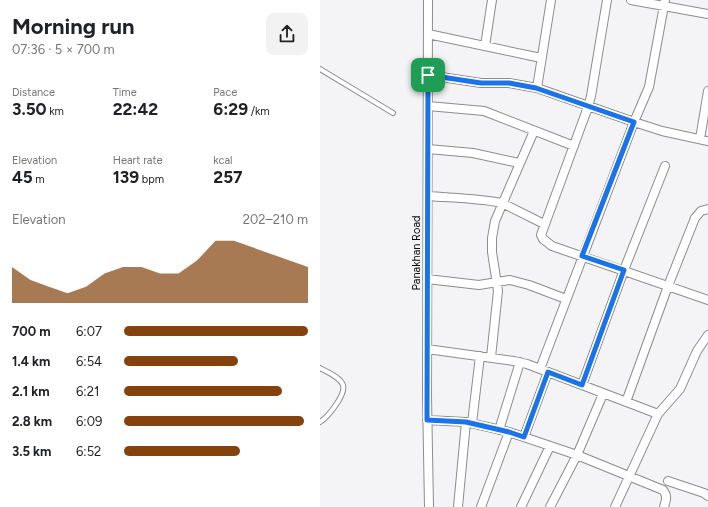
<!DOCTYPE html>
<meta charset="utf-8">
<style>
body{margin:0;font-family:Figtree,sans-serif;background:#f2f2f2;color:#202124;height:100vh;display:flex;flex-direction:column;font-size:15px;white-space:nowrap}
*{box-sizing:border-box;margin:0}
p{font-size:13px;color:#757577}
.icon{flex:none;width:22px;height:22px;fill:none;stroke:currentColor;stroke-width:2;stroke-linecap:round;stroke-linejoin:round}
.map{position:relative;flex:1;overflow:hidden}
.details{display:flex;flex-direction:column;background:#fff;width:320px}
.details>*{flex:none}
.pin{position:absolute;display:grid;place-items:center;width:34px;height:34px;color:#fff;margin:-17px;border-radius:8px;box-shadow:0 2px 6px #0006}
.round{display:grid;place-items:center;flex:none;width:42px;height:42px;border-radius:8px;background:#f2f2f2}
.overview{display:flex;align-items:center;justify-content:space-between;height:68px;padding:0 12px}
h1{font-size:22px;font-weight:700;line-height:30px}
.metrics{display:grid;grid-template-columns:repeat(3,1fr);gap:6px;height:68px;padding:4px 12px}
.metrics div{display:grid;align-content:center}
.metrics b{font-size:17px;font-weight:700}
.metrics small{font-size:11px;font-weight:400}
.metrics p{font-size:11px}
.chart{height:112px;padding:8px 12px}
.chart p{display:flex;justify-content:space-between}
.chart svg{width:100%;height:72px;margin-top:4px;fill:#84430d;opacity:.7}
ul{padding:0 12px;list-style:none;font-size:13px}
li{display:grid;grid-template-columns:64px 48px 1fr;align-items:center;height:30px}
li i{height:10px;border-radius:5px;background:#84430d}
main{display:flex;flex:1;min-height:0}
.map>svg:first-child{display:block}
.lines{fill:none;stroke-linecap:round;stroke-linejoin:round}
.service-casing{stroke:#8c8c8e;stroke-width:6}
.minor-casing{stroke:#8c8c8e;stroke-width:10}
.service{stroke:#fff;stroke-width:4}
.minor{stroke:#fff;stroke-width:8}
.route-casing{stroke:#fff;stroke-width:8}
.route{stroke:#1a73e8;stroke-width:5}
.labels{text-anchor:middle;stroke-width:3.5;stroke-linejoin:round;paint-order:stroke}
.street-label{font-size:11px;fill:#0c0c0d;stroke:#f4f4f6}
</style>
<main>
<section class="details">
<div class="overview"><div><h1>Morning run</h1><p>07:36 · 5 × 700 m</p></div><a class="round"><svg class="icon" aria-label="share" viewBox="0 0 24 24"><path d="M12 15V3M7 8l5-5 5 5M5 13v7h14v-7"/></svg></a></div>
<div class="metrics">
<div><p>Distance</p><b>3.50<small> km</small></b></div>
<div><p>Time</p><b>22:42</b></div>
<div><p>Pace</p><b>6:29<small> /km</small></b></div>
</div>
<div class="metrics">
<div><p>Elevation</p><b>45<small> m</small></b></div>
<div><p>Heart rate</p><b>139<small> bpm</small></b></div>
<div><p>kcal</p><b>257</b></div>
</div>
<div class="chart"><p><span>Elevation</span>202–210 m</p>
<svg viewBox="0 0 160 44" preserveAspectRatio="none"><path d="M0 44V22L10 30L20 34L30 38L40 34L50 26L60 22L70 22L80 26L90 26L100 18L110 6L120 6L130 10L140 14L150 18L160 22V44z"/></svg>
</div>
<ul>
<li><b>700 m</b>6:07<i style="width:100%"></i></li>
<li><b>1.4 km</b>6:54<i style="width:62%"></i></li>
<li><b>2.1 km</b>6:21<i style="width:86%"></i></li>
<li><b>2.8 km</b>6:09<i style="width:98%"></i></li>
<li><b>3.5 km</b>6:52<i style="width:63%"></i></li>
</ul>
</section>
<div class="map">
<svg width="388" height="507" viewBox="0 0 388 507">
<rect width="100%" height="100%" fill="#f4f4f6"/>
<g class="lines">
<defs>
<path id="service" d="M 0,69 L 73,113
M 0,368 C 7,372 20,377 23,385 C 26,395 8,417 0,422"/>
<path id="minor" d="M 108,0 L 107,396 L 109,507
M 287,0 L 271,96 L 268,107 L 221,235 L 223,239 L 232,246 L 388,300
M 311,0 L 388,14
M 108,34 L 221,58
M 165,46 L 172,0
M 108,75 L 161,83 L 189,83 L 217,88 L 314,122 L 342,131 L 388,141
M 217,88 L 231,0
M 108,106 L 164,111 L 254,146
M 380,139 L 388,91
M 108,149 L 153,153 L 199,163
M 108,196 C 133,198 157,198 182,203 L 224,224
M 107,279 L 159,285 L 190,280 L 209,285 L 246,299
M 107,349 L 194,361 L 207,364 L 338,414
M 171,357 L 178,291 L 172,252 L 172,238 L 175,221 L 214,131
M 220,369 L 314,122 L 329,87 L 345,0
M 262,385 L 304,270 L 345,166
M 306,402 L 348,286 L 375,218 L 381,211 L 388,209
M 107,420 L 146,422 L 189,432 L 257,455 L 343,490 C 348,496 346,500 344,507
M 152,423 L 160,356
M 179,430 L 200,362
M 204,437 L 228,372
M 348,481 L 384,493 L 388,496
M 138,507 L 146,422
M 161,507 L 189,432
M 201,507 L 230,446
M 230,507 L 257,455 L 283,394
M 295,507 L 338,414 L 360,389 L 377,351 L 388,335"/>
</defs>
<use href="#service" class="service-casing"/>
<use href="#minor" class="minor-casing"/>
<use href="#service" class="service"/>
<use href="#minor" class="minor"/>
</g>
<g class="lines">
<defs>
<path id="route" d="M 108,75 L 161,83 L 189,83 L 216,88 L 314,122 L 262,256 L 304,270 L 262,385 L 228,372 L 204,437 L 189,432 L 146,422 L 107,420 Z"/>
</defs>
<use href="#route" class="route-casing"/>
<use href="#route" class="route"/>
</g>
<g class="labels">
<g class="street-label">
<text transform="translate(96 253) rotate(-90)" y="4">Panakhan Road</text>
</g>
</g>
</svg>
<div class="pin" style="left:108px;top:75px;background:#1e9e55"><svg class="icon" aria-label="arrive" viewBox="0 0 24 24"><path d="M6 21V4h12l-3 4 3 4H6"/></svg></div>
</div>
</main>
